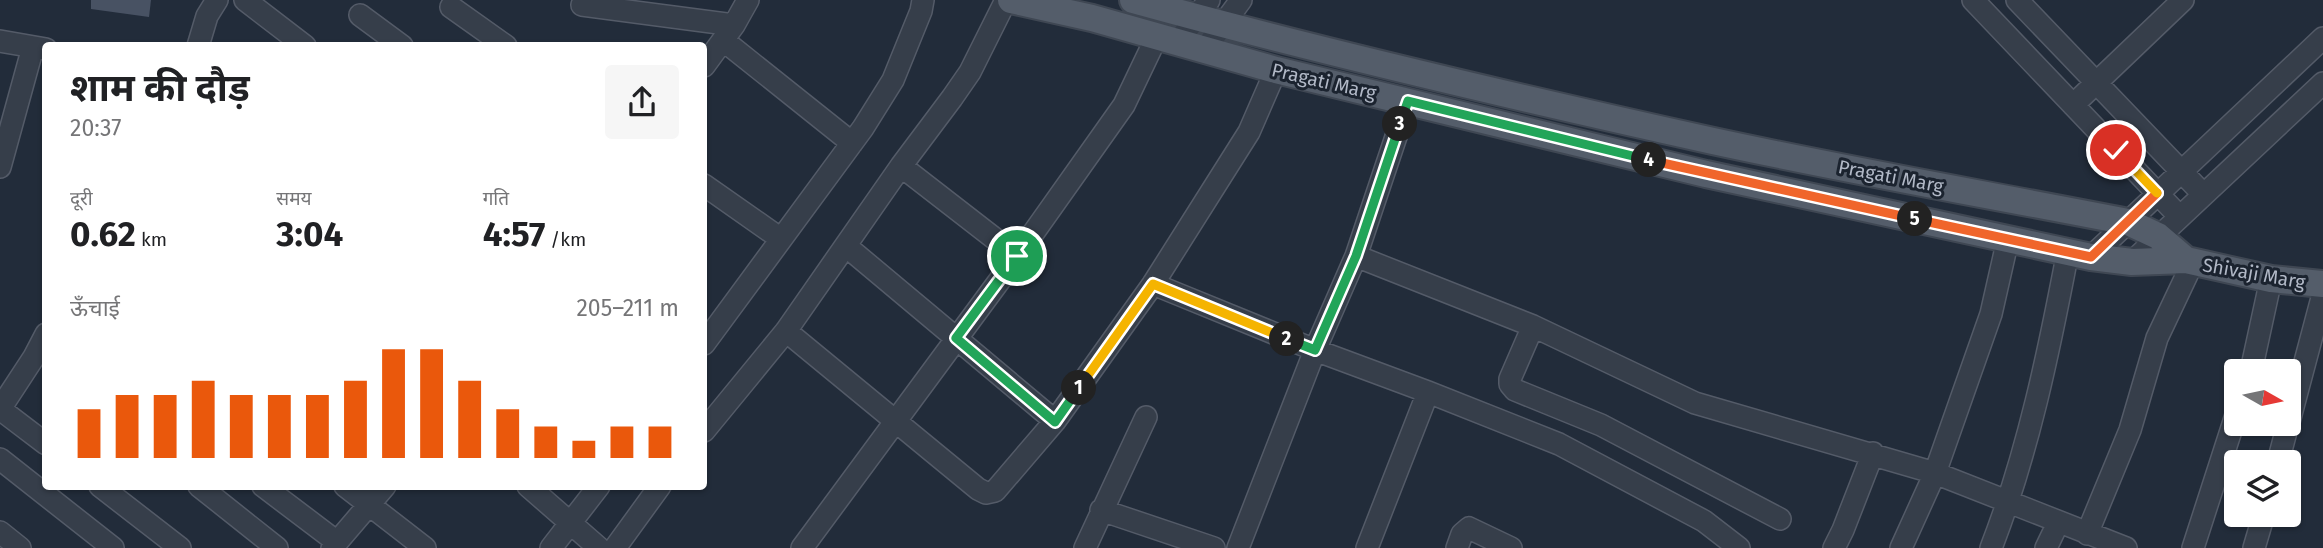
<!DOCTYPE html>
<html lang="hi">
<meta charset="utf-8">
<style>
body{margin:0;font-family:"Fira Sans","Noto Sans Devanagari",sans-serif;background:#f6f6f6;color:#202124;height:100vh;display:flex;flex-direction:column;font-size:26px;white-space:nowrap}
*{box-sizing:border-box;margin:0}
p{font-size:23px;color:#757577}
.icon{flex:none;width:38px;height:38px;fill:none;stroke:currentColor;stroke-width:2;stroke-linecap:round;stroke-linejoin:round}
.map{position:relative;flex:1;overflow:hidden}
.sheet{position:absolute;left:42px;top:42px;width:665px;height:448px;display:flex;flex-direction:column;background:#fff;border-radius:7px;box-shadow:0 2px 5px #0004}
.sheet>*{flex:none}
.needle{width:46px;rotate:99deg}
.buttons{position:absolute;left:2224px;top:359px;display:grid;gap:14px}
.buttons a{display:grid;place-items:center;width:77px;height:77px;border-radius:7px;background:#fff;box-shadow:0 2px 5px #0004;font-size:35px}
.pin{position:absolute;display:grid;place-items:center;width:60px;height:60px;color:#fff;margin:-30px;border:4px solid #fff;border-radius:50%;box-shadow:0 2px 7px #0007}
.km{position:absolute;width:35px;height:35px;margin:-18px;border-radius:50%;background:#222;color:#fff;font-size:19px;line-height:35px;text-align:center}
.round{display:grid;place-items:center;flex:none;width:74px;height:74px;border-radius:7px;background:#f6f6f6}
.head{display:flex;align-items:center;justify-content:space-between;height:119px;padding:0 28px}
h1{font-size:38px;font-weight:700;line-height:52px}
.stats{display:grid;grid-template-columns:repeat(3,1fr);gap:10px;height:119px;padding:7px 28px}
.stats div{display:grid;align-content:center}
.stats b{font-size:35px;font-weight:700}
.stats small{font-size:19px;font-weight:400}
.stats p{font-size:19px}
.chart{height:196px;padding:14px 28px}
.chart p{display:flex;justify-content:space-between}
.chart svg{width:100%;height:126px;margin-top:7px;stroke:#ea580c;stroke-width:6}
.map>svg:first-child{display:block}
.building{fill:#485263}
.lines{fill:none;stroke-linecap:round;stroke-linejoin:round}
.minor-casing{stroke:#545b68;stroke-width:24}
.major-casing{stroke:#3f4753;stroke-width:30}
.minor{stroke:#363e4a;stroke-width:21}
.major{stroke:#545d6a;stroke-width:26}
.split-1-casing{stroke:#fff;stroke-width:14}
.split-2-casing{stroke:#fff;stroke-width:14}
.split-3-casing{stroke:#fff;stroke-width:14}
.split-4-casing{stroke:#fff;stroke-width:14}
.split-5-casing{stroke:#fff;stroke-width:14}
.split-6-casing{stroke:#fff;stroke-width:14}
.split-7-casing{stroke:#fff;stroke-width:14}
.split-1{stroke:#22a559;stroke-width:9}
.split-2{stroke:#f5b400;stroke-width:9}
.split-3{stroke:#22a559;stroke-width:9}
.split-4{stroke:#22a559;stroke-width:9}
.split-5{stroke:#f0652b;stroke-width:9}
.split-6{stroke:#f0652b;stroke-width:9}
.split-7{stroke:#f5b400;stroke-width:9}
.labels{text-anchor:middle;stroke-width:6;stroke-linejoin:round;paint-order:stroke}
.street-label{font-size:19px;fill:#b1b8c6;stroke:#1b232f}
</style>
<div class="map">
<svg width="2323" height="548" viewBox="0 0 2323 548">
<rect width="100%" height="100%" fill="#222c3a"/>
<path class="building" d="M 91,0 L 151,0 L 149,17 L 91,9 Z"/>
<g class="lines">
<defs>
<path id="minor" d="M 245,0 L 305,46
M 1973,0 L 2179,216
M 2017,0 L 2203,194
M 582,5 L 734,25
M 451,7 L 506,46
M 360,15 L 402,46
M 723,40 L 852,143
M 0,41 L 46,49
M 1178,42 L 1209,0
M 198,46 L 207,16 L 217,0
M 1205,49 L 1241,0
M 704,66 L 734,25 L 748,0
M 2073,105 L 2183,0
M 901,166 L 1017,256
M 0,167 L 33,47
M 704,185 L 781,239
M 846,246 L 1055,421
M 1356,256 L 1533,326 L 1695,403 L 1935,473 L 2126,548
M 2091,257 L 2323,38
M 2132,262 L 2323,83
M 1153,284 L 1315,350 L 1428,392 L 1559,444 L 1704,521 L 1739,548
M 1533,326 L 1510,379 L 1510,384 L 1515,390 L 1601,425 L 1780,519
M 786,331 L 978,489 L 986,493 L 995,491 L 1055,421 L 1153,284 L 1249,132 L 1276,70
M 704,344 L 863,128 L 893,80 L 921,11 L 923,0
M 2251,371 L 2271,279
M 0,409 L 34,357 L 46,334
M 0,409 L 46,444
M 2289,422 L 2323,294
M 704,431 L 786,331 L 901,166 L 952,98 L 970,72 L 1006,0
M 0,459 L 113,548
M 2278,462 L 2288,424
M 100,486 L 180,548
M 199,486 L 277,548
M 263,486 L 337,542
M 345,486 L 425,548
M 528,486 L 599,548
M 1101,510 L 1214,548
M 0,532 L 20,548
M 2087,534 L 2130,430 L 2157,338 L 2193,262
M 332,548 L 385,486
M 551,548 L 599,486
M 615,548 L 660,486
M 802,548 L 1005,273 L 1124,105 L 1157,36
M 1085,548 L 1146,417
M 1238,548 L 1315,350 L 1356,256 L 1408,101
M 1367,548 L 1428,392
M 1457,548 L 1462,534 L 1469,528 L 1511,548
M 1834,548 L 1843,530 L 1873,453
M 1901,548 L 1935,473 L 1991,314 L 2008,239
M 1991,548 C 2028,453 2049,351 2068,251
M 2046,548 L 2058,523
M 2193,548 L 2236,415
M 2254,548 L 2264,514"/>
<path id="major" d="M 1011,0 L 1092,18 L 1276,70 L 1706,174 L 2091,257 L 2132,262 L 2186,260 L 2271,279 L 2323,284
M 1133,0 C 1325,53 1519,98 1713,141 C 1851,171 1990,195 2128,222 L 2158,236 L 2186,260"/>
</defs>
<use href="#minor" class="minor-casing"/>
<use href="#major" class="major-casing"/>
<use href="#minor" class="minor"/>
<use href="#major" class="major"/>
</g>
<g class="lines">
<defs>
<path id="split-1" d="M 1017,256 L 956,338 L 1055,422 L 1079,388"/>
<path id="split-2" d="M 1079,388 L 1153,284 L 1287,339"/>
<path id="split-3" d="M 1287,339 L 1315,350 L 1356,256 L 1400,124"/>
<path id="split-4" d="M 1400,124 L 1408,101 L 1649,160"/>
<path id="split-5" d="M 1649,160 L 1915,219"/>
<path id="split-6" d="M 1915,219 L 2091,257 L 2157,193"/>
<path id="split-7" d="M 2116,150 L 2157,193"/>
</defs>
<use href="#split-1" class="split-1-casing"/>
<use href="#split-2" class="split-2-casing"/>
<use href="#split-3" class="split-3-casing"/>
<use href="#split-4" class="split-4-casing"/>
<use href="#split-5" class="split-5-casing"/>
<use href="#split-6" class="split-6-casing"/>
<use href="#split-7" class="split-7-casing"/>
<use href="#split-1" class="split-1"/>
<use href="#split-2" class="split-2"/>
<use href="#split-3" class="split-3"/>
<use href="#split-4" class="split-4"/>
<use href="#split-5" class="split-5"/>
<use href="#split-6" class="split-6"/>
<use href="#split-7" class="split-7"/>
</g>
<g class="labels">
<g class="street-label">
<text transform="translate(1324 81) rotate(13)" y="7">Pragati Marg</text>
<text transform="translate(1891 176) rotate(11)" y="7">Pragati Marg</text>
<text transform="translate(2254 273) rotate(10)" y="7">Shivaji Marg</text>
</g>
</g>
</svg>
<div class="buttons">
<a><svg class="needle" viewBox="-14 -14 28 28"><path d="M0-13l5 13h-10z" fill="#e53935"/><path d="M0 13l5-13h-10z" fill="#757577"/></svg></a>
<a><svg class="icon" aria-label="layers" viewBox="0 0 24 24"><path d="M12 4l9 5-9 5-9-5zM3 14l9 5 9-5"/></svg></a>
</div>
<div class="pin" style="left:1017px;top:256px;background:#1e9e55"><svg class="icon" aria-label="arrive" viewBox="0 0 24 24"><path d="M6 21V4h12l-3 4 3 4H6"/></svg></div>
<div class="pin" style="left:2116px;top:150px;background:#d93025"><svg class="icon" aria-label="check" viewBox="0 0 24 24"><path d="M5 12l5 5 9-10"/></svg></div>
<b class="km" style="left:1079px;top:388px">1</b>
<b class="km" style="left:1287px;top:339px">2</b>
<b class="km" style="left:1400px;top:124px">3</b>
<b class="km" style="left:1649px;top:160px">4</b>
<b class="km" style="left:1915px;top:219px">5</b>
<section class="sheet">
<div class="head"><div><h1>शाम की दौड़</h1><p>20:37</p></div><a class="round"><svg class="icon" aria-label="share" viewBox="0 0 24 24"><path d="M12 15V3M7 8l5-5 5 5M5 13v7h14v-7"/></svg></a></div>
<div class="stats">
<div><p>दूरी</p><b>0.62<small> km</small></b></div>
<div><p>समय</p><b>3:04</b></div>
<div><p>गति</p><b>4:57<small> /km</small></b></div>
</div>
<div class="chart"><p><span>ऊँचाई</span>205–211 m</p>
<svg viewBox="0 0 160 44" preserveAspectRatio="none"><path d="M5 44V27M15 44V22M25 44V22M35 44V17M45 44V22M55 44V22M65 44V22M75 44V17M85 44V6M95 44V6M105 44V17M115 44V27M125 44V33M135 44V38M145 44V33M155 44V33"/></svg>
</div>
</section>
</div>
